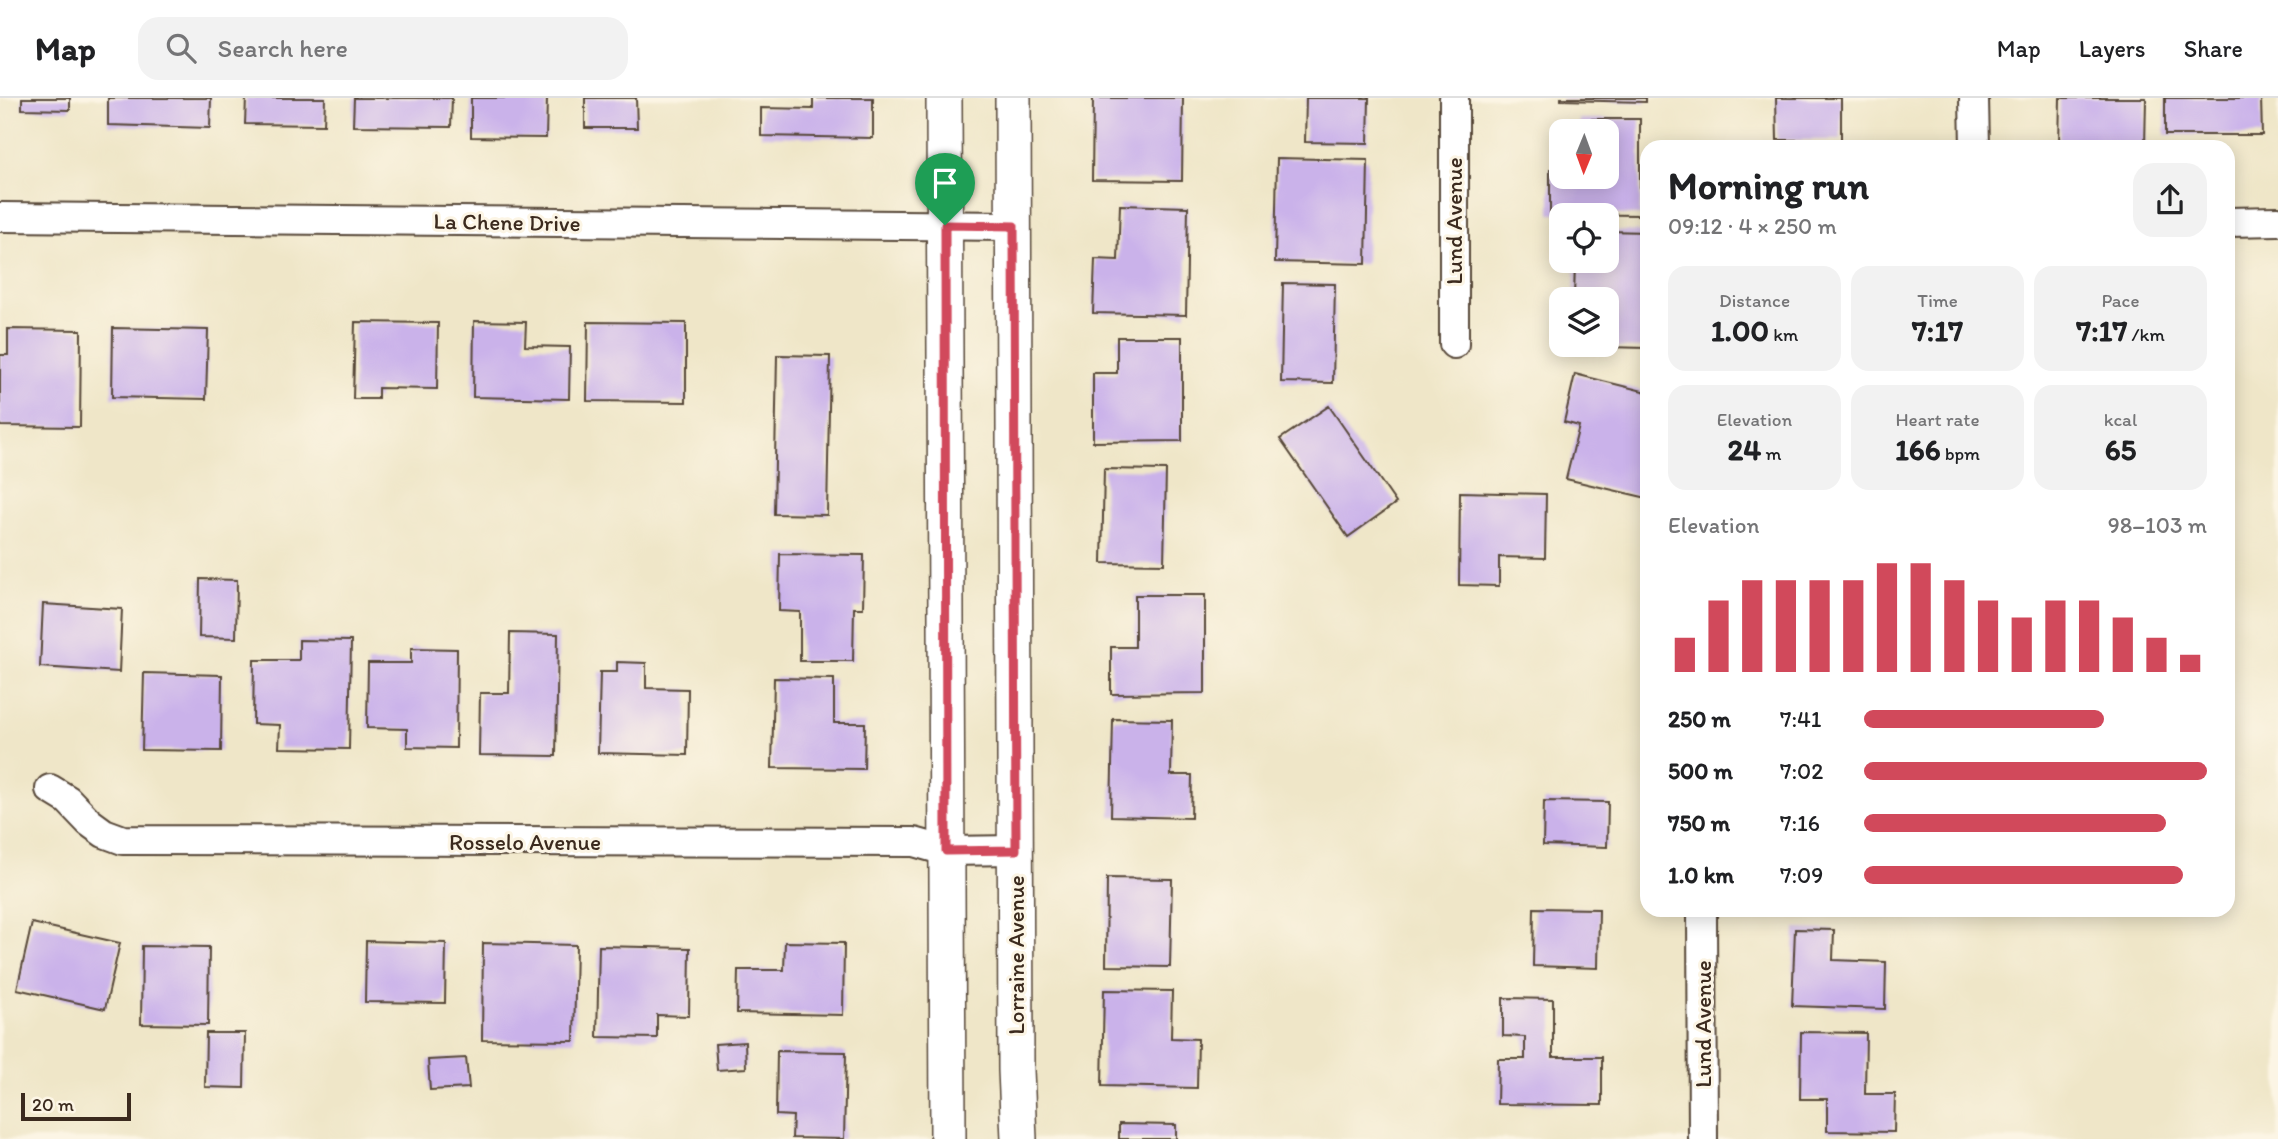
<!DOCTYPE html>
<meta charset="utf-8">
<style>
body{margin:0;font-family:Itim,sans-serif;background:#f2f2f2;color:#202124;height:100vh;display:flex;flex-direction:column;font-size:26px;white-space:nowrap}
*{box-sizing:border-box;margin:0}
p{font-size:23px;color:#757577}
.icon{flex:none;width:38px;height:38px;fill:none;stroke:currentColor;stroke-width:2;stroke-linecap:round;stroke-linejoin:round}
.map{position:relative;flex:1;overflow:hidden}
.side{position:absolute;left:1640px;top:42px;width:595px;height:777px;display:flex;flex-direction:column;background:#fff;border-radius:21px;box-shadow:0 4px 18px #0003}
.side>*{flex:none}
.needle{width:46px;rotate:181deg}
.controls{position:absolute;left:1549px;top:21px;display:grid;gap:14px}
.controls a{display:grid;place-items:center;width:70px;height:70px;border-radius:14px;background:#fff;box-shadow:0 4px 18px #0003;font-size:35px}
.scale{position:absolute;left:21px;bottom:18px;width:110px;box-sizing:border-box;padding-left:7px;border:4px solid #3b2a1e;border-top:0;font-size:19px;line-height:24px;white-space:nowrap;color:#3b2a1e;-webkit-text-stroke:5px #fcf5e5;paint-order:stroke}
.pin{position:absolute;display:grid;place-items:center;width:60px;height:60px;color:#fff;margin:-72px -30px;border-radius:50% 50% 50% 0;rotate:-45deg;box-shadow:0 0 7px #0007}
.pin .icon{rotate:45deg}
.round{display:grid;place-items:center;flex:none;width:74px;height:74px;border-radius:21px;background:#f2f2f2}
.overview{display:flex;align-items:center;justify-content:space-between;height:119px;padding:0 28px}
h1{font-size:38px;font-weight:700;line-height:52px}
.figures{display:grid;grid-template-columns:repeat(3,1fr);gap:10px;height:119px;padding:7px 28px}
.figures div{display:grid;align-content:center;border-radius:18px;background:#f2f2f2;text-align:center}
.figures b{font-size:30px;font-weight:700}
.figures small{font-size:19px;font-weight:400}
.figures p{font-size:19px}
.chart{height:196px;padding:14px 28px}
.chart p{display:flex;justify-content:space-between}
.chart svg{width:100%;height:126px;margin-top:7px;stroke:#d1495b;stroke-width:6}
ul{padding:0 28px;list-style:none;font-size:23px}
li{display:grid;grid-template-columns:112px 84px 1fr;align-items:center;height:52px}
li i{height:18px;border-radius:9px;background:#d1495b}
header{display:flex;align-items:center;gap:42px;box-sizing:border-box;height:98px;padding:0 35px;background:#fff;border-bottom:2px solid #e0e0e0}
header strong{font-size:33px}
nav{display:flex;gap:38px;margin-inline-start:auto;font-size:24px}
.search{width:490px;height:63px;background:#f2f2f2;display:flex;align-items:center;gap:18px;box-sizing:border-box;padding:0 24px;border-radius:21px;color:#757577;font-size:26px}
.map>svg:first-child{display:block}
.building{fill:#cab2ea}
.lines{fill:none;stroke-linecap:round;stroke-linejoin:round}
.minor-casing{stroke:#564638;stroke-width:32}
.tertiary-casing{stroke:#564638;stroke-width:38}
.minor{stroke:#fff;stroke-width:28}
.tertiary{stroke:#fff;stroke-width:35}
.route-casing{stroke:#fff;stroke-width:14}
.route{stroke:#d1495b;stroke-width:9}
.labels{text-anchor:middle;stroke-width:6;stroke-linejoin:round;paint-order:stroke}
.street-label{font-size:23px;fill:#3b2a1e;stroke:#fcf5e5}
</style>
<header>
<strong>Map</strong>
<div class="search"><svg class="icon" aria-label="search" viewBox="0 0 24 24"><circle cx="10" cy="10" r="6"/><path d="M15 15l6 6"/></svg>Search here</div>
<nav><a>Map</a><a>Layers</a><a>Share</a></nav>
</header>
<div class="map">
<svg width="2278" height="1041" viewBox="0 0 2278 1041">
<rect width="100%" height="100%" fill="#fcf5e5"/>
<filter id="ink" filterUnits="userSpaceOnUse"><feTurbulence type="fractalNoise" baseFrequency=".0143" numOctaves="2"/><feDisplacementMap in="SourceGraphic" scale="14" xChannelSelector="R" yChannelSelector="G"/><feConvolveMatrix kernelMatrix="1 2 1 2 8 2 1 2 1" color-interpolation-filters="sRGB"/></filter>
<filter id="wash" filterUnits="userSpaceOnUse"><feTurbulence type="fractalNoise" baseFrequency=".00686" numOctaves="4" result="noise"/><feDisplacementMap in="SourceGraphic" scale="28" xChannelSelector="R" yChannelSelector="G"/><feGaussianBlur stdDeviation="1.57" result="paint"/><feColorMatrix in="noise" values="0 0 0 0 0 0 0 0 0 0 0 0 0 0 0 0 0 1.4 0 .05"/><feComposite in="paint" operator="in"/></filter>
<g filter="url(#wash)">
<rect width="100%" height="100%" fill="#efe6c8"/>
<g id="blocks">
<path class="building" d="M 22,0 L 70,0 L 70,12 L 22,11 Z
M 108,0 L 211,0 L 210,30 L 108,27 Z
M 246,0 L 325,0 L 324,27 L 245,26 Z
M 354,0 L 452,0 L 451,29 L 353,28 Z
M 471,0 L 547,0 L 546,40 L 471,39 Z
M 585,0 L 636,0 L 637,30 L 585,30 Z
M 813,0 L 873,0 L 873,40 L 761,38 L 761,10 L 813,11 Z
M 1093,0 L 1183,0 L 1182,83 L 1092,82 Z
M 1306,0 L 1369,0 L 1368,45 L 1305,44 Z
M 1561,0 L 1646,0 L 1646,4 L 1561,2 Z
M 1776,0 L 1841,0 L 1841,42 L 1777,42 Z
M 2060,0 L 2146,0 L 2145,49 L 2059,48 Z
M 2165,0 L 2261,0 L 2262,37 L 2165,37 Z
M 1579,21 L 1640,21 L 1640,117 L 1550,116 L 1550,71 L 1561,72 L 1561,79 L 1606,79 L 1606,33 L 1579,33 Z
M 1277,60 L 1368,62 L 1366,166 L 1275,164 Z
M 1120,107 L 1188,109 L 1186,217 L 1093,215 L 1095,161 L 1118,162 Z
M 1606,133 L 1647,134 L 1647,250 L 1606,249 L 1606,201 L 1574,201 L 1575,163 L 1606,163 Z
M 1283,185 L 1335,186 L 1333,285 L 1281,284 Z
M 474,223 L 526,224 L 525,248 L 570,249 L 569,301 L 473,299 Z
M 355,224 L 438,225 L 437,291 L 378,290 L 378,301 L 353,301 Z
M 588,224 L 686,225 L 686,304 L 587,303 Z
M 113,230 L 208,232 L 206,301 L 112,299 Z
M 8,231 L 81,232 L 80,329 L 0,328 L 0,257 L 8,257 Z
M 1117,239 L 1182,239 L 1182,343 L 1093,344 L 1093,275 L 1117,275 Z
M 777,257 L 830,258 L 827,417 L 774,416 Z
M 1575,276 L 1647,294 L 1647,400 L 1566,381 L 1579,328 L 1564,324 Z
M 1329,308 L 1396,405 L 1348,439 L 1280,341 Z
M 1104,371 L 1166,372 L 1164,466 L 1102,465 Z
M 1460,394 L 1546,396 L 1545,460 L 1499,459 L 1499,488 L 1459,487 Z
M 780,456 L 864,457 L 863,510 L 854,510 L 853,563 L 800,563 L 800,514 L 779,513 Z
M 200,481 L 237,482 L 236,540 L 199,539 Z
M 1135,497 L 1205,497 L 1205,595 L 1111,596 L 1111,549 L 1135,549 Z
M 43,506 L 122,511 L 119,574 L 40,569 Z
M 510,535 L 558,536 L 556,658 L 479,657 L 480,595 L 509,595 Z
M 299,542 L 351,543 L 349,651 L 279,650 L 280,627 L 253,626 L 254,562 L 299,562 Z
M 411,550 L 457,551 L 456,650 L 407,649 L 407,631 L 367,630 L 368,565 L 411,565 Z
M 617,564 L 646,565 L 646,590 L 688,591 L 687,657 L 598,655 L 600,574 L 617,574 Z
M 144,575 L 222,577 L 221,653 L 142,652 Z
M 774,580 L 834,581 L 834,625 L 865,625 L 864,671 L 772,670 Z
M 1113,621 L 1172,622 L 1171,677 L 1192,677 L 1191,720 L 1111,718 Z
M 1544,703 L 1608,704 L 1607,749 L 1543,747 Z
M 1107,780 L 1172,781 L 1170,869 L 1106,868 Z
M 1534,810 L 1599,811 L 1598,870 L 1533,868 Z
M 32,825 L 120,845 L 105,911 L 17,891 Z
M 1795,831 L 1834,832 L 1833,862 L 1886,864 L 1885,911 L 1792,908 Z
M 366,843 L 446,845 L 445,905 L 365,904 Z
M 785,844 L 844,845 L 843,917 L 737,915 L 738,872 L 784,872 Z
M 483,845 L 576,847 L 574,943 L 482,942 Z
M 142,848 L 209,849 L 208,927 L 141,926 Z
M 599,848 L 690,850 L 689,918 L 657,917 L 657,940 L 597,939 Z
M 1104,892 L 1172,893 L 1171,940 L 1198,941 L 1197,990 L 1102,988 Z
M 1503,900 L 1553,901 L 1553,959 L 1602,959 L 1602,1007 L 1497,1006 L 1498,961 L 1525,961 L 1525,939 L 1503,938 Z
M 1801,934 L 1866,935 L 1865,996 L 1895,996 L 1894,1034 L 1827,1033 L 1827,1001 L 1800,1001 Z
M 206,935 L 245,935 L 244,990 L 205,989 Z
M 745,944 L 746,970 L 717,972 L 715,946 Z
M 777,953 L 846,954 L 844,1041 L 792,1040 L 793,1018 L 776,1017 Z
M 466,960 L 469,990 L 430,992 L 428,962 Z
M 1119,1026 L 1176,1027 L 1176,1041 L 1119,1041 Z"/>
</g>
</g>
<g filter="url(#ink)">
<use href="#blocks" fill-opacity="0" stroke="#564638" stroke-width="2"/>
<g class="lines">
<defs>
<path id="minor" d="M 1454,0 L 1454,246
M 1974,0 L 1975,49
M 0,119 L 1014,128
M 2228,124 L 2278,123
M 50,691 L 68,702 L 89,724 L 104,735 L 123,742 L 914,744 L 946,753 L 1016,752
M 1702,812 L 1703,1041"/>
<path id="tertiary" d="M 944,0 L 948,1041
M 1013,0 L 1016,972 L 1019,1041"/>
</defs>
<use href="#minor" class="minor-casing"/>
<use href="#tertiary" class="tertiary-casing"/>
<use href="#minor" class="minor"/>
<use href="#tertiary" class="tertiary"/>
</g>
</g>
<g class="lines" filter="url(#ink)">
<defs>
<path id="route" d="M 945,127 L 1014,128 L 1016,752 L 946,753 Z"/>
</defs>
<use href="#route" class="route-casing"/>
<use href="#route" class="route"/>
</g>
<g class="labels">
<g class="street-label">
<text transform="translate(1454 123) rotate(-90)" y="8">Lund Avenue</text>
<text transform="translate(507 124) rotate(1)" y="8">La Chene Drive</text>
<text x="525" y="752">Rosselo Avenue</text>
<text transform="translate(1016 857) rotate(-90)" y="8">Lorraine Avenue</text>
<text transform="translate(1703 926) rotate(-90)" y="8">Lund Avenue</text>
</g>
</g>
</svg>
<div class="controls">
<a><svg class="needle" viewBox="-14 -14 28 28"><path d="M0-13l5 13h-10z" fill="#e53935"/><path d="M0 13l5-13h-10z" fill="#757577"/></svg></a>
<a><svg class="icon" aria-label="locate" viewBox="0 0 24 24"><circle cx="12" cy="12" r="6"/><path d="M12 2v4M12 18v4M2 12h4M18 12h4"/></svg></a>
<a><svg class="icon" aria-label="layers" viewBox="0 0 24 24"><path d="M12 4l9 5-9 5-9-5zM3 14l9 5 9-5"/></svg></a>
</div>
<div class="scale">20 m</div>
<div class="pin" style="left:945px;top:127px;background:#1e9e55"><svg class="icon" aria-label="arrive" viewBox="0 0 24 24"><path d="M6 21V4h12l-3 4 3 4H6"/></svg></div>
<section class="side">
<div class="overview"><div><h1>Morning run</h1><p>09:12 · 4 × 250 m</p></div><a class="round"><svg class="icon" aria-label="share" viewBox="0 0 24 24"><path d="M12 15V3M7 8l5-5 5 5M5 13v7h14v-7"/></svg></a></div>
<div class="figures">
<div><p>Distance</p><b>1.00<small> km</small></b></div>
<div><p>Time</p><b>7:17</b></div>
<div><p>Pace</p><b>7:17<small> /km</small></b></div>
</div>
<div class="figures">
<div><p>Elevation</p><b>24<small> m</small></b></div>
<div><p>Heart rate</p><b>166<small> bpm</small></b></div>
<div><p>kcal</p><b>65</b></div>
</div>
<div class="chart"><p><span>Elevation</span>98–103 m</p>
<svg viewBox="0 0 160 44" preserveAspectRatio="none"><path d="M5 44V32M15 44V19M25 44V12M35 44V12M45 44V12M55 44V12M65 44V6M75 44V6M85 44V12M95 44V19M105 44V25M115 44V19M125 44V19M135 44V25M145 44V32M155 44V38"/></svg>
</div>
<ul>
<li><b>250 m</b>7:41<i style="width:70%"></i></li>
<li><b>500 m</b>7:02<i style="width:100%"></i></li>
<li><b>750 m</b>7:16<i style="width:88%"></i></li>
<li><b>1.0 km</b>7:09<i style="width:93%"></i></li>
</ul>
</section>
</div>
